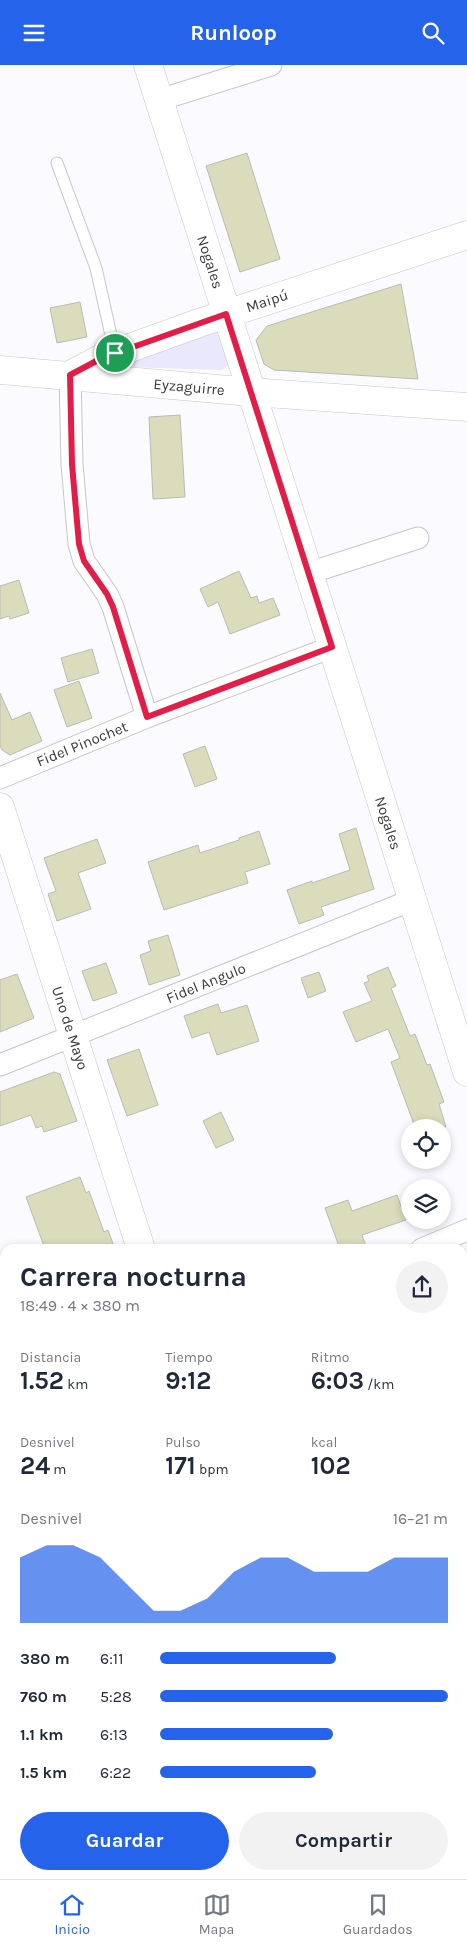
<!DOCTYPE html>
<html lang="es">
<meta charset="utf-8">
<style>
body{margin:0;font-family:Karla,sans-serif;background:#f2f2f3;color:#1f2937;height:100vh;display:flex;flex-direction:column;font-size:19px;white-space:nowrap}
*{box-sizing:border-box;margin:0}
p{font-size:16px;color:#747a83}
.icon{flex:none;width:28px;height:28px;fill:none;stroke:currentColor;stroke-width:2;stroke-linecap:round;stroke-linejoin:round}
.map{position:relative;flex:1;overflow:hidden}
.side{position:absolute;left:0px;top:1179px;width:468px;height:636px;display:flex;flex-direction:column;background:#fff;border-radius:15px 15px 0 0;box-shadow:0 2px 8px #0003}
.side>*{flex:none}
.fabs{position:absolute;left:401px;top:1054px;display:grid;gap:10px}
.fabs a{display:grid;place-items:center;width:50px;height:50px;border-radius:50%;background:#fff;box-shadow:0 2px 8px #0003;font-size:25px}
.pin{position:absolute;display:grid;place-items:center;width:42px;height:42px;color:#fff;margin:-21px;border:2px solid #fff;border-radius:50%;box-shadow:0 1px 5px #0007}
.round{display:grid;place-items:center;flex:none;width:52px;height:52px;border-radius:26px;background:#f2f2f3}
.head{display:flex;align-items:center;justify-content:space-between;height:85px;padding:0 20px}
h1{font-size:28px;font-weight:700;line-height:38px}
.figures{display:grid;grid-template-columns:repeat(3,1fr);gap:8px;height:85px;padding:5px 20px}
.figures div{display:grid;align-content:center}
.figures b{font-size:25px;font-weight:700}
.figures small{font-size:14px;font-weight:400}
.figures p{font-size:14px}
.chart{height:140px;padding:10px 20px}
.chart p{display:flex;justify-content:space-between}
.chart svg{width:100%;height:90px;margin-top:5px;fill:#2563eb;opacity:.7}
.primary-button{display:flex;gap:10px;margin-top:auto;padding:10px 20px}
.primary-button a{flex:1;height:58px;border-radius:30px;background:#2563eb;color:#fff;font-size:20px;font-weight:700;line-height:58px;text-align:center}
.primary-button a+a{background:#f2f2f3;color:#1f2937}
ul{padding:0 20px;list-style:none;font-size:16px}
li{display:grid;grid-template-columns:80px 60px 1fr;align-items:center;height:38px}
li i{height:12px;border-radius:6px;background:#2563eb}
header{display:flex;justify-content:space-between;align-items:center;height:65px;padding:0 20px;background:#2563eb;color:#fff;font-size:22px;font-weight:700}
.tab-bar{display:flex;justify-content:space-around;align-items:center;height:70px;border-top:1px solid #e0e1e3;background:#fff;font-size:14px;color:#747a83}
.tab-bar a{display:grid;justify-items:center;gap:2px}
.tab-bar .selected{color:#2563eb}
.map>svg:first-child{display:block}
.green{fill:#e9e8fc}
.building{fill:#dadcbb;stroke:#bbbbb5}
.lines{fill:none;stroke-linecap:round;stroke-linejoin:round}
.lane-casing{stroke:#c6c5cb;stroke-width:13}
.street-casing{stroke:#c6c5cb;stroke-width:23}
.secondary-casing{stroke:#c6c5cb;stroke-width:29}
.lane{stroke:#fff;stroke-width:11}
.street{stroke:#fff;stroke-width:21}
.secondary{stroke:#fff;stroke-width:28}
.route-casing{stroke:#fff;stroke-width:10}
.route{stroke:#e11d48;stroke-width:6}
.labels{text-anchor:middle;stroke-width:4;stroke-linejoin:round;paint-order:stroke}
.street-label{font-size:15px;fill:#3a3a3c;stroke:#fff}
</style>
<header><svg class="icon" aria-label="menu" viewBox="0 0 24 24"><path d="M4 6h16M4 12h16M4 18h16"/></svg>Runloop<svg class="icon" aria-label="search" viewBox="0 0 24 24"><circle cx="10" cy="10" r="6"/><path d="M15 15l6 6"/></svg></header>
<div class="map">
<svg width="467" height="1814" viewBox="0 0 467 1814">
<rect width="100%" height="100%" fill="#fbfbff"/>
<path class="green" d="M 220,265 L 231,298 L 222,305 L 128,302 L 123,299 Z"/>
<path class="building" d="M 247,88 L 280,194 L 240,207 L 206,101 Z
M 401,219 L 418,314 L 274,305 L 264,299 L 256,275 L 267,261 Z
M 80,237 L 87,272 L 57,278 L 50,243 Z
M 180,350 L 185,432 L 153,434 L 149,352 Z
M 239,506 L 251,533 L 257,531 L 259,538 L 273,533 L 280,550 L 230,569 L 218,537 L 208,542 L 200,524 Z
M 19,515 L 29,548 L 10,554 L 9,551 L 0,554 L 0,521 Z
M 92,584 L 99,608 L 68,617 L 61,593 Z
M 79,616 L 92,653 L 67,662 L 54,625 Z
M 0,628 L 12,655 L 30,647 L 42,676 L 10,690 L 2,685 L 0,681 Z
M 205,681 L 217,714 L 195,722 L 183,689 Z
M 356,763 L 374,824 L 321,842 L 324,850 L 299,859 L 287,825 L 312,816 L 312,818 L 350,805 L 339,769 Z
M 259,766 L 270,799 L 245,807 L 248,818 L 164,845 L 148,797 L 198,780 L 200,788 L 239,775 L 239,773 Z
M 97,774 L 106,798 L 78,808 L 91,844 L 57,856 L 48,829 L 56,826 L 44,793 Z
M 168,870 L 180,910 L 149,920 L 140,890 L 151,886 L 148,876 Z
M 106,898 L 117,928 L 93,936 L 82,906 Z
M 388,902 L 396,921 L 391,923 L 410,971 L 415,969 L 427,1000 L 430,999 L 444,1037 L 439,1039 L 446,1062 L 415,1062 L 391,997 L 400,993 L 388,964 L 356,977 L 343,947 L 372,936 L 364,918 L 369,916 L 367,911 Z
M 319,907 L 326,926 L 308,933 L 301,913 Z
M 17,909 L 34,953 L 0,967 L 0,915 Z
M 218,939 L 221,948 L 247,940 L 259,976 L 217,990 L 209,967 L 192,973 L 184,951 Z
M 139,984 L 158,1040 L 127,1051 L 107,995 Z
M 54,1007 L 60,1009 L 77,1056 L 44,1067 L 42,1061 L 36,1063 L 31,1050 L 0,1061 L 0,1027 Z
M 221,1047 L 234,1075 L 216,1083 L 203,1056 Z
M 80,1112 L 86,1128 L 89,1126 L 104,1167 L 108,1165 L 115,1184 L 45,1184 L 26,1132 Z
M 397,1130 L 406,1155 L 362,1170 L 367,1184 L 340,1184 L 325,1143 L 348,1135 L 352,1146 Z"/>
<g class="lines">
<defs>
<path id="lane" d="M 57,98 L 96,203 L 115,288"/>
<path id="street" d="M 159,35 L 271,0
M 70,310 L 72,399 L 79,479 L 84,496 L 107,529 L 113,542 L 147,652
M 309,508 L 418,473
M 0,713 L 147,652 L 332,582
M 0,1000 L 412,835
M 422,1184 L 467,1165
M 0,1354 L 5,1352
M 92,1810 L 96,1814"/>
<path id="secondary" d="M 148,0 L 467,1007
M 0,305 L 251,327 L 467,342
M 70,310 L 102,293 L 199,258 L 467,170
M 0,742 L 141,1184
M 462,1520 L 467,1519
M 0,1708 L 5,1706
M 342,1810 L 343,1814"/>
</defs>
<use href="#lane" class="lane-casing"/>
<use href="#street" class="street-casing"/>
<use href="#secondary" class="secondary-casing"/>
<use href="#lane" class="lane"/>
<use href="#street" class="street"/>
<use href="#secondary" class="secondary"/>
</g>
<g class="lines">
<defs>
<path id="route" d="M 226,249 L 332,582 L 147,652 L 113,542 L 107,529 L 84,496 L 79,479 L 72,399 L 70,310 L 102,293 Z"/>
</defs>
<use href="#route" class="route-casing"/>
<use href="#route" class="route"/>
</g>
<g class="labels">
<g class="street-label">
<text transform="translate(210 197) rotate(72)" y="5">Nogales</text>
<text transform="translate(267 236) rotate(-18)" y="5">Maipú</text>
<text transform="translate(189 322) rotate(5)" y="5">Eyzaguirre</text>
<text transform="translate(82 679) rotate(-22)" y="5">Fidel Pinochet</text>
<text transform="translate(388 758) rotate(72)" y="5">Nogales</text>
<text transform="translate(206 918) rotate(-22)" y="5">Fidel Angulo</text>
<text transform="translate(70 963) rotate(72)" y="5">Uno de Mayo</text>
</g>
</g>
</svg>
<div class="fabs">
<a><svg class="icon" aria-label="locate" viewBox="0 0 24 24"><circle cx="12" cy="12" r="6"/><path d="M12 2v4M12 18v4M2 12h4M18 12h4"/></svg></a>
<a><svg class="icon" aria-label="layers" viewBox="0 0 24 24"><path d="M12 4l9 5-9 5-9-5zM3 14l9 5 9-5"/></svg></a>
</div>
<div class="pin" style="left:115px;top:288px;background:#1e9e55"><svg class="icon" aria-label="arrive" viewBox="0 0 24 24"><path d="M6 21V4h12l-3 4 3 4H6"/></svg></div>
<section class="side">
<div class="head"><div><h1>Carrera nocturna</h1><p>18:49 · 4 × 380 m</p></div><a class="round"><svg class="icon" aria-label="share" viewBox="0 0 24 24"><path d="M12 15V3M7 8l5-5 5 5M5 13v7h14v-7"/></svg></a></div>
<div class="figures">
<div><p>Distancia</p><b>1.52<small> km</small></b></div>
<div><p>Tiempo</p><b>9:12</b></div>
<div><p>Ritmo</p><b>6:03<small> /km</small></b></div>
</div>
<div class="figures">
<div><p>Desnivel</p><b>24<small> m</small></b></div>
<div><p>Pulso</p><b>171<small> bpm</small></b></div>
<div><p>kcal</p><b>102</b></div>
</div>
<div class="chart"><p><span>Desnivel</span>16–21 m</p>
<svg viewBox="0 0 160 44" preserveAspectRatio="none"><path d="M0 44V12L10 6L20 6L30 12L40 25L50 38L60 38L70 32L80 19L90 12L100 12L110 19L120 19L130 19L140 12L150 12L160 12V44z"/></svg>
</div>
<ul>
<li><b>380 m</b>6:11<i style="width:61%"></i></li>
<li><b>760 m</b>5:28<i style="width:100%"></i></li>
<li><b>1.1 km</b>6:13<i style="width:60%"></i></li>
<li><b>1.5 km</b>6:22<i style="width:54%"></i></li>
</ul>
<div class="primary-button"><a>Guardar</a><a>Compartir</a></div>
</section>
</div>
<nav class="tab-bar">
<a class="selected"><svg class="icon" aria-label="home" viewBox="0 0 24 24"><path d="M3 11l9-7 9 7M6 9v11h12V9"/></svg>Inicio</a>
<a><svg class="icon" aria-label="map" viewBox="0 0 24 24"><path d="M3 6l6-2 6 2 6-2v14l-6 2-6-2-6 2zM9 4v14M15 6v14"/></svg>Mapa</a>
<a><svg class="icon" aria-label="saved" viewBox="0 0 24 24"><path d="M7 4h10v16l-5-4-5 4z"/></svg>Guardados</a>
</nav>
